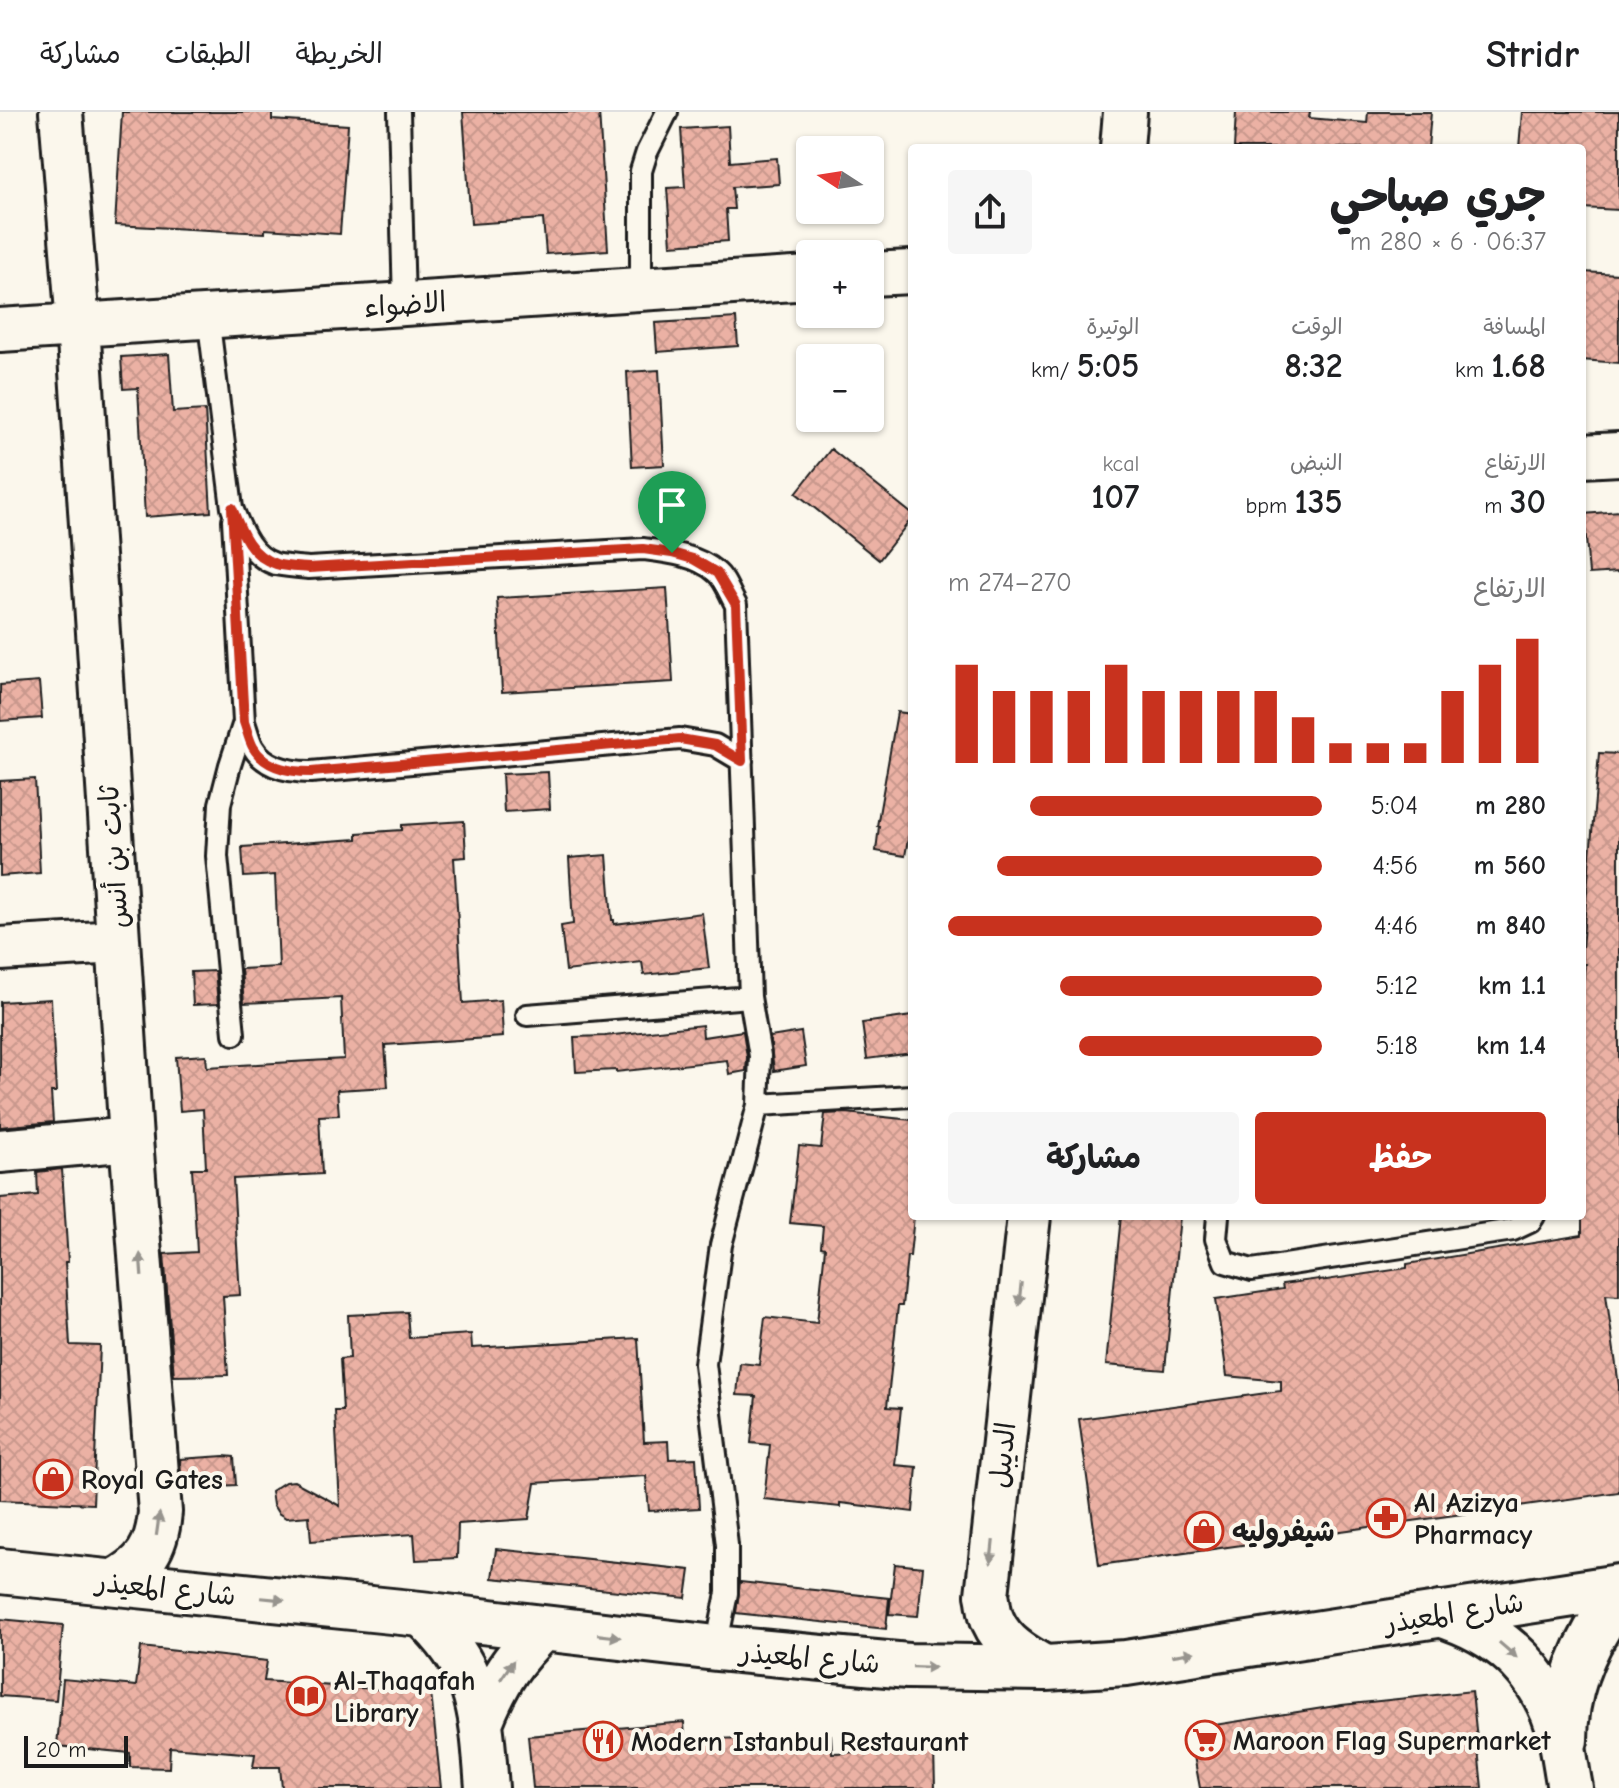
<!DOCTYPE html>
<html lang="ar">
<meta charset="utf-8">
<style>
body{margin:0;font-family:"Comic Neue","Playpen Sans Arabic",sans-serif;background:#f6f6f6;color:#202124;direction:rtl;height:100vh;display:flex;flex-direction:column;font-size:30px;white-space:nowrap}
*{box-sizing:border-box;margin:0}
p{font-size:26px;color:#757577}
.icon{flex:none;width:44px;height:44px;fill:none;stroke:currentColor;stroke-width:2;stroke-linecap:round;stroke-linejoin:round}
.map{position:relative;flex:1;overflow:hidden;direction:ltr}
.drawer{position:absolute;left:908px;top:32px;width:678px;height:1076px;display:flex;flex-direction:column;background:#fff;border-radius:8px;box-shadow:0 2px 6px #0004;direction:rtl}
.drawer>*{flex:none}
.needle{width:52px;rotate:282deg}
.buttons{position:absolute;left:796px;top:24px;display:grid;gap:16px}
.buttons a{display:grid;place-items:center;width:88px;height:88px;border-radius:8px;background:#fff;box-shadow:0 2px 6px #0004;font-size:40px}
.scale{position:absolute;left:24px;bottom:20px;width:104px;box-sizing:border-box;padding-left:8px;border:4px solid #1c1c1c;border-top:0;font-size:22px;line-height:28px;white-space:nowrap;color:#1c1c1c;-webkit-text-stroke:6px #fbf7ec;paint-order:stroke}
.pin{position:absolute;display:grid;place-items:center;width:68px;height:68px;color:#fff;margin:-82px -34px;border-radius:50% 50% 50% 0;rotate:-45deg;box-shadow:0 0 8px #0007}
.pin .icon{rotate:45deg}
.round{display:grid;place-items:center;flex:none;width:84px;height:84px;border-radius:8px;background:#f6f6f6}
.summary{display:flex;align-items:center;justify-content:space-between;height:136px;padding:0 40px}
h1{font-size:44px;font-weight:700;line-height:60px}
.stats{display:grid;grid-template-columns:repeat(3,1fr);gap:12px;height:136px;padding:8px 40px}
.stats div{display:grid;align-content:center}
.stats b{font-size:34px;font-weight:700}
.stats small{font-size:22px;font-weight:400}
.stats p{font-size:22px}
.chart{height:224px;padding:16px 40px}
.chart p{display:flex;justify-content:space-between}
.chart svg{width:100%;height:144px;margin-top:8px;stroke:#c8321e;stroke-width:6}
.primary-button{display:flex;gap:16px;margin-top:auto;padding:16px 40px}
.primary-button a{flex:1;height:92px;border-radius:8px;background:#c8321e;color:#fff;font-size:32px;font-weight:700;line-height:92px;text-align:center}
.primary-button a+a{background:#f6f6f6;color:#202124}
ul{padding:0 40px;list-style:none;font-size:26px}
li{display:grid;grid-template-columns:128px 96px 1fr;align-items:center;height:60px}
li i{height:20px;border-radius:10px;background:#c8321e}
header{display:flex;align-items:center;gap:48px;box-sizing:border-box;height:112px;padding:0 40px;background:#fff;border-bottom:2px solid #e0e0e0}
header strong{font-size:38px}
nav{display:flex;gap:44px;margin-inline-start:auto;font-size:28px}
.map>svg:first-child{display:block}
.building{fill:url(#building-cross-hatch);stroke:#1c1c1c;stroke-width:2}
.lines{fill:none;stroke-linecap:round;stroke-linejoin:round}
.service-casing{stroke:#1c1c1c;stroke-width:26}
.minor-casing{stroke:#1c1c1c;stroke-width:48}
.tertiary-casing{stroke:#1c1c1c;stroke-width:50}
.service{stroke:#fbf7ec;stroke-width:20}
.minor{stroke:#fbf7ec;stroke-width:42}
.tertiary{stroke:#fbf7ec;stroke-width:44}
.oneway{fill:#97948e}
.route-casing{stroke:#fff;stroke-width:16}
.route{stroke:#c8321e;stroke-width:10}
.labels{text-anchor:middle;stroke-width:8;stroke-linejoin:round;paint-order:stroke}
.street-label{font-size:28px;fill:#1c1c1c;stroke:#fbf7ec}
.poi-label{font-size:28px;font-weight:bold;fill:#1c1c1c;stroke:#fbf7ec;text-anchor:start}
</style>
<header>
<strong>Stridr</strong>
<nav><a>الخريطة</a><a>الطبقات</a><a>مشاركة</a></nav>
</header>
<div class="map">
<svg width="1619" height="1676" viewBox="0 0 1619 1676">
<defs>
<pattern id="building-cross-hatch" width="8" height="8" patternUnits="userSpaceOnUse" patternTransform="scale(2)"><rect width="8" height="8" fill="#ebb1a4"/><path d="M0 0l8 8M0 8l8-8" fill="none" stroke="#c9988d"/></pattern>
</defs>
<rect width="100%" height="100%" fill="#fbf7ec"/>
<filter id="ink" filterUnits="userSpaceOnUse"><feTurbulence type="fractalNoise" baseFrequency=".0125" numOctaves="2"/><feDisplacementMap in="SourceGraphic" scale="16" xChannelSelector="R" yChannelSelector="G"/><feConvolveMatrix kernelMatrix="1 2 1 2 8 2 1 2 1" color-interpolation-filters="sRGB"/></filter>
<g filter="url(#ink)">
<path class="building" d="M 122,0 L 272,0 L 272,8 L 348,13 L 340,122 L 265,117 L 265,121 L 115,113 Z
M 463,0 L 599,0 L 608,138 L 546,142 L 543,107 L 471,112 Z
M 1236,0 L 1310,0 L 1309,6 L 1367,11 L 1368,0 L 1431,0 L 1428,36 L 1234,36 Z
M 1522,0 L 1619,0 L 1619,98 L 1582,96 L 1582,36 L 1519,36 Z
M 728,14 L 730,50 L 777,46 L 779,72 L 732,75 L 734,97 L 726,97 L 728,129 L 671,133 L 667,76 L 685,75 L 681,17 Z
M 1582,160 L 1619,162 L 1619,251 L 1582,248 Z
M 736,206 L 738,234 L 657,240 L 655,211 Z
M 169,242 L 173,300 L 205,298 L 211,400 L 145,405 L 138,276 L 123,277 L 121,245 Z
M 659,258 L 664,353 L 632,355 L 627,260 Z
M 831,337 L 912,402 L 912,406 L 879,448 L 796,381 Z
M 1619,399 L 1619,460 L 1589,462 L 1584,402 Z
M 667,476 L 673,570 L 502,580 L 497,486 Z
M 39,570 L 42,606 L 0,609 L 0,573 Z
M 897,600 L 912,602 L 912,706 L 905,744 L 876,739 L 879,714 L 877,714 Z
M 1599,641 L 1619,642 L 1619,1183 L 1606,1182 L 1619,1274 L 1619,1380 L 1099,1453 L 1079,1307 L 1281,1279 L 1281,1269 L 1227,1264 L 1216,1187 L 1283,1177 L 1282,1172 L 1319,1167 L 1320,1169 L 1407,1156 L 1407,1152 L 1582,1123 L 1582,882 L 1585,852 L 1582,852 L 1582,836 Z
M 548,660 L 550,697 L 504,700 L 502,662 Z
M 35,667 L 40,761 L 0,764 L 0,669 Z
M 464,709 L 466,745 L 454,746 L 463,891 L 501,888 L 503,925 L 385,933 L 388,975 L 337,978 L 339,1003 L 319,1004 L 322,1062 L 233,1067 L 240,1183 L 223,1184 L 228,1263 L 174,1264 L 164,1142 L 197,1140 L 192,1056 L 206,1056 L 203,997 L 180,999 L 176,945 L 206,943 L 207,955 L 344,947 L 341,886 L 244,891 L 241,857 L 279,855 L 275,763 L 244,765 L 242,735 L 357,727 L 357,721 L 402,718 L 402,713 Z
M 607,743 L 612,808 L 614,808 L 614,812 L 702,801 L 709,856 L 644,863 L 642,850 L 566,859 L 561,814 L 573,812 L 569,746 Z
M 215,859 L 218,892 L 193,893 L 191,860 Z
M 51,887 L 56,980 L 51,980 L 53,1010 L 0,1015 L 0,890 Z
M 912,904 L 912,941 L 867,947 L 862,911 Z
M 702,913 L 703,925 L 743,919 L 747,945 L 746,959 L 729,962 L 727,948 L 616,960 L 616,958 L 576,960 L 574,925 L 605,924 Z
M 801,920 L 806,954 L 774,959 L 770,925 Z
M 846,1001 L 912,1008 L 912,1104 L 914,1104 L 910,1144 L 907,1144 L 902,1194 L 898,1194 L 887,1295 L 901,1296 L 895,1353 L 917,1355 L 913,1400 L 840,1391 L 840,1395 L 764,1387 L 770,1333 L 751,1331 L 756,1284 L 737,1283 L 740,1251 L 759,1253 L 765,1205 L 817,1211 L 825,1136 L 821,1135 L 823,1114 L 790,1111 L 799,1034 L 821,1036 L 825,1002 Z
M 62,1057 L 68,1150 L 65,1150 L 70,1233 L 100,1234 L 93,1392 L 0,1388 L 0,1086 L 38,1083 L 37,1060 Z
M 1121,1104 L 1180,1104 L 1165,1258 L 1106,1253 Z
M 407,1200 L 409,1226 L 471,1222 L 472,1236 L 638,1226 L 644,1330 L 668,1329 L 669,1347 L 696,1346 L 699,1396 L 649,1399 L 646,1364 L 535,1371 L 529,1407 L 458,1412 L 457,1446 L 416,1448 L 414,1422 L 311,1429 L 309,1404 L 286,1406 L 278,1401 L 273,1393 L 271,1379 L 285,1370 L 294,1369 L 340,1394 L 335,1299 L 343,1299 L 340,1247 L 350,1246 L 348,1203 Z
M 224,1344 L 234,1345 L 236,1373 L 182,1376 L 180,1347 Z
M 496,1437 L 690,1458 L 686,1486 L 492,1466 Z
M 895,1452 L 923,1455 L 918,1504 L 889,1502 Z
M 740,1470 L 889,1486 L 886,1517 L 736,1501 Z
M 0,1507 L 63,1513 L 56,1588 L 0,1584 Z
M 141,1535 L 267,1549 L 264,1569 L 431,1581 L 441,1676 L 282,1676 L 280,1655 L 253,1655 L 255,1642 L 170,1635 L 169,1656 L 130,1655 L 130,1641 L 57,1634 L 63,1567 L 136,1574 Z
M 1472,1579 L 1482,1676 L 1200,1676 L 1189,1617 L 1342,1593 Z
M 684,1610 L 685,1628 L 831,1623 L 832,1641 L 934,1638 L 935,1676 L 533,1676 L 528,1624 Z"/>
<g class="lines">
<defs>
<path id="service" d="M 399,0 L 404,192
M 641,177 L 641,59 L 647,40 L 667,0
M 208,204 L 232,396 C 241,418 250,444 275,452 C 286,454 298,455 309,456 L 643,437 C 667,440 697,443 716,460 C 725,467 730,483 736,493 L 750,885 L 760,944 L 758,993 L 721,1133 L 705,1252 L 727,1433 L 727,1481 L 716,1536
M 233,408 L 244,610 C 247,618 249,628 253,635 C 265,656 290,660 311,660 L 680,627 L 715,633 L 742,649
M 527,903 L 750,885
M 234,922 L 217,744 L 220,692 L 230,653 L 244,610
M 758,993 L 912,984
M 1218,1104 L 1216,1127 L 1225,1150 L 1252,1158 L 1513,1118 L 1530,1110 L 1534,1104"/>
<path id="minor" d="M 61,0 L 78,213 L 131,1027 L 160,1400 C 157,1436 145,1454 113,1470
M 1122,36 L 1125,0
M 870,162 L 912,160
M 0,218 L 810,166
M 1582,344 L 1619,342
M 0,837 L 118,830
M 0,1039 L 131,1027
M 1029,1104 L 987,1483 C 989,1491 989,1501 993,1509 C 1003,1532 1024,1544 1046,1556
M 421,1502 C 481,1557 481,1601 487,1676
M 482,1608 C 498,1568 513,1546 544,1516"/>
<path id="tertiary" d="M 0,1459 L 421,1502 L 716,1536 L 908,1554 L 1046,1556 L 1126,1551 L 1619,1475
M 1440,1502 C 1498,1520 1539,1555 1558,1614 C 1564,1634 1566,1656 1570,1676
M 1565,1628 C 1565,1574 1586,1527 1619,1485"/>
</defs>
<use href="#service" class="service-casing"/>
<use href="#minor" class="minor-casing"/>
<use href="#tertiary" class="tertiary-casing"/>
<use href="#service" class="service"/>
<use href="#minor" class="minor"/>
<use href="#tertiary" class="tertiary"/>
</g>
<defs><path id="oneway-solid" d="M-6-.8H1V-3.2L6.5 0L1 3.2V.8H-6Z" transform="scale(2)"/></defs>
<g class="oneway">
<use href="#oneway-solid" transform="translate(141 1153) rotate(-94)"/>
<use href="#oneway-solid" transform="translate(1020 1182) rotate(96)"/>
<use href="#oneway-solid" transform="translate(158 1412) rotate(-82)"/>
<use href="#oneway-solid" transform="translate(992 1440) rotate(96)"/>
<use href="#oneway-solid" transform="translate(273 1487) rotate(6)"/>
<use href="#oneway-solid" transform="translate(609 1524) rotate(7)"/>
<use href="#oneway-solid" transform="translate(1508 1538) rotate(41)"/>
<use href="#oneway-solid" transform="translate(1183 1542) rotate(-9)"/>
<use href="#oneway-solid" transform="translate(924 1555) rotate(2)"/>
<use href="#oneway-solid" transform="translate(507 1558) rotate(-56)"/>
</g>
</g>
<g class="lines" filter="url(#ink)">
<defs>
<path id="route" d="M 232,396 C 241,419 250,444 276,452 C 286,455 298,455 309,456 L 643,437 L 672,441 L 693,447 L 717,461 L 736,493 L 742,649 L 715,633 L 680,627 L 311,660 C 290,660 265,656 253,635 C 249,628 247,618 244,610 Z"/>
</defs>
<use href="#route" class="route-casing"/>
<use href="#route" class="route"/>
</g>
<defs>
<symbol id="shop-ring" viewBox="-11 -11 22 22"><circle r="9.5" fill="#fbf7ec" stroke="#c8321e" stroke-width="1.5"/><path d="M-5-2.5h2.3a2.7 3.5 0 0 1 5.4 0H5L5.5 6h-11ZM-1.5-2.5h3a1.5 2.3 0 0 0-3 0Z" fill="#c8321e"/></symbol>
<symbol id="pharmacy-ring" viewBox="-11 -11 22 22"><circle r="9.5" fill="#fbf7ec" stroke="#c8321e" stroke-width="1.5"/><path d="M-2-6h4v4h4v4h-4v4h-4v-4h-4v-4h4Z" fill="#c8321e"/></symbol>
<symbol id="library-ring" viewBox="-11 -11 22 22"><circle r="9.5" fill="#fbf7ec" stroke="#c8321e" stroke-width="1.5"/><path d="M-6-4Q-3-5.5-.7-3.5V5Q-3 3-6 4ZM6-4Q3-5.5 .7-3.5V5Q3 3 6 4Z" fill="#c8321e"/></symbol>
<symbol id="supermarket-ring" viewBox="-11 -11 22 22"><circle r="9.5" fill="#fbf7ec" stroke="#c8321e" stroke-width="1.5"/><path d="M-6-5.5h2.5l.6 2H6L4.5 2H-2.5L-4.4-4H-6ZM-1.5 3.2a1.3 1.3 0 1 0 .1 0ZM3 3.2a1.3 1.3 0 1 0 .1 0Z" fill="#c8321e"/></symbol>
<symbol id="restaurant-ring" viewBox="-11 -11 22 22"><circle r="9.5" fill="#fbf7ec" stroke="#c8321e" stroke-width="1.5"/><path d="M-5-6h1v4h1v-4h1v4h1v-4h1v5L-1.5 .5V6h-2V.5L-5-1ZM5-6V6H3V1.5H1.5Q1.5-4 5-6Z" fill="#c8321e"/></symbol>
</defs>
<g fill-rule="evenodd">
<use href="#shop-ring" x="31" y="1345" width="44" height="44"/>
<use href="#pharmacy-ring" x="1364" y="1384" width="44" height="44"/>
<use href="#shop-ring" x="1182" y="1397" width="44" height="44"/>
<use href="#library-ring" x="284" y="1562" width="44" height="44"/>
<use href="#supermarket-ring" x="1183" y="1606" width="44" height="44"/>
<use href="#restaurant-ring" x="581" y="1607" width="44" height="44"/>
</g>
<g class="labels">
<g class="street-label">
<text transform="translate(405 192) rotate(-4)" y="10">الاضواء</text>
<text transform="translate(113 745) rotate(-94)" y="10">ثابت بن أنس</text>
<text transform="translate(1002 1343) rotate(-84)" y="10">الديبل</text>
<text transform="translate(166 1476) rotate(6)" y="10">شارع المعيذر</text>
<text transform="translate(1454 1500) rotate(-9)" y="10">شارع المعيذر</text>
<text transform="translate(810 1545) rotate(5)" y="10">شارع المعيذر</text>
</g>
<g class="poi-label">
<text x="81" y="1377">Royal Gates</text>
<text x="1414" y="1400">Al Azizya<tspan x="1414" dy="32">Pharmacy</tspan></text>
<text x="1232" y="1429">شيفروليه</text>
<text x="334" y="1578">Al-Thaqafah<tspan x="334" dy="32">Library</tspan></text>
<text x="1233" y="1638">Maroon Flag Supermarket</text>
<text x="631" y="1639">Modern Istanbul Restaurant</text>
</g>
</g>
</svg>
<div class="buttons">
<a><svg class="needle" viewBox="-14 -14 28 28"><path d="M0-13l5 13h-10z" fill="#e53935"/><path d="M0 13l5-13h-10z" fill="#757577"/></svg></a>
<a>+</a>
<a>−</a>
</div>
<div class="scale">20 m</div>
<div class="pin" style="left:672px;top:441px;background:#1e9e55"><svg class="icon" aria-label="arrive" viewBox="0 0 24 24"><path d="M6 21V4h12l-3 4 3 4H6"/></svg></div>
<section class="drawer">
<div class="summary"><div><h1>جري صباحي</h1><p>06:37 · 6 × 280 m</p></div><a class="round"><svg class="icon" aria-label="share" viewBox="0 0 24 24"><path d="M12 15V3M7 8l5-5 5 5M5 13v7h14v-7"/></svg></a></div>
<div class="stats">
<div><p>المسافة</p><b>1.68<small> km</small></b></div>
<div><p>الوقت</p><b>8:32</b></div>
<div><p>الوتيرة</p><b>5:05<small> /km</small></b></div>
</div>
<div class="stats">
<div><p>الارتفاع</p><b>30<small> m</small></b></div>
<div><p>النبض</p><b>135<small> bpm</small></b></div>
<div><p>kcal</p><b>107</b></div>
</div>
<div class="chart"><p><span>الارتفاع</span>270–274 m</p>
<svg viewBox="0 0 160 44" preserveAspectRatio="none"><path d="M5 44V14M15 44V22M25 44V22M35 44V22M45 44V14M55 44V22M65 44V22M75 44V22M85 44V22M95 44V30M105 44V38M115 44V38M125 44V38M135 44V22M145 44V14M155 44V6"/></svg>
</div>
<ul>
<li><b>280 m</b>5:04<i style="width:78%"></i></li>
<li><b>560 m</b>4:56<i style="width:87%"></i></li>
<li><b>840 m</b>4:46<i style="width:100%"></i></li>
<li><b>1.1 km</b>5:12<i style="width:70%"></i></li>
<li><b>1.4 km</b>5:18<i style="width:65%"></i></li>
</ul>
<div class="primary-button"><a>حفظ</a><a>مشاركة</a></div>
</section>
</div>
